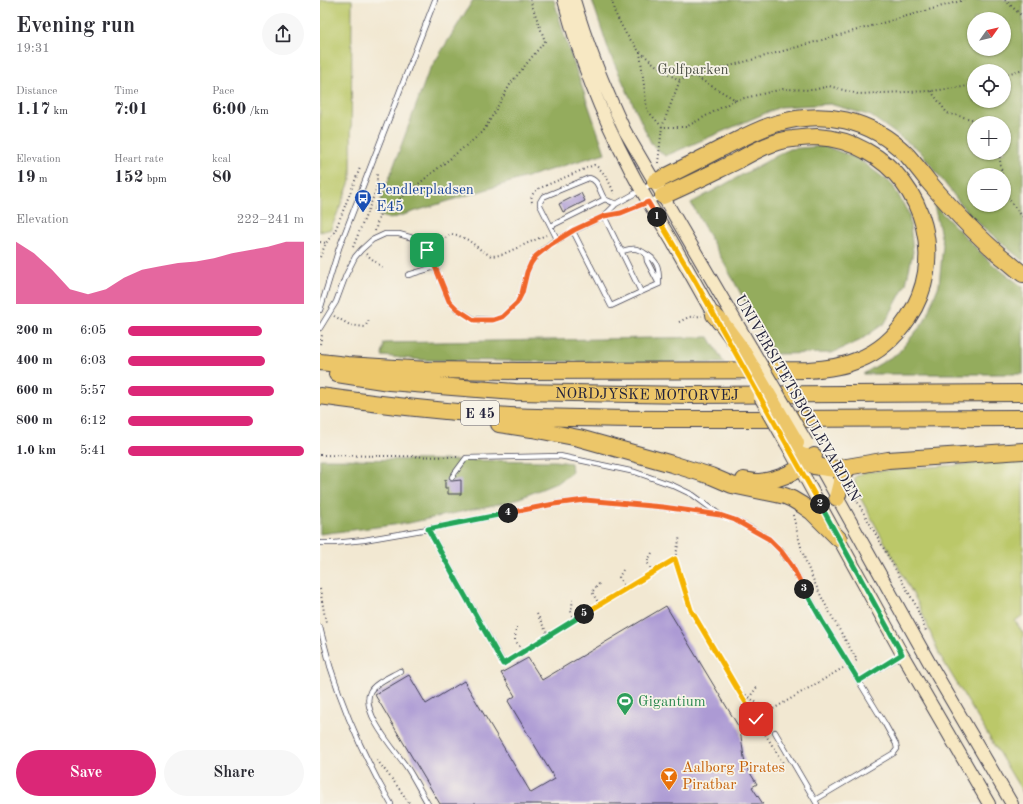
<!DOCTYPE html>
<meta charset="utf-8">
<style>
body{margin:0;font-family:"Old Standard TT",serif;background:#f7f7f7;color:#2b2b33;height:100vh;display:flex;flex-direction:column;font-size:15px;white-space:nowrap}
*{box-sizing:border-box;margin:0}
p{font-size:13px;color:#7c7c81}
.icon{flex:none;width:22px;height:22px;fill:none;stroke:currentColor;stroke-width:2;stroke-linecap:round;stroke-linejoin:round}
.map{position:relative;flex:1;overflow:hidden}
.panel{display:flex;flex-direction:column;background:#fff;width:320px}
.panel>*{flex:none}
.needle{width:26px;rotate:56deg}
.controls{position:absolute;left:647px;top:12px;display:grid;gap:8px}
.controls a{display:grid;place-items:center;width:44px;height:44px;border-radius:50%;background:#fff;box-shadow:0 1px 3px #0004;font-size:20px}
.pin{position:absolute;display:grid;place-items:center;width:34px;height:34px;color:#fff;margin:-17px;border-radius:8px;box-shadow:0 2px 6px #0006}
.km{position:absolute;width:20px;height:20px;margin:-10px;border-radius:50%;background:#222;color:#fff;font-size:11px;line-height:20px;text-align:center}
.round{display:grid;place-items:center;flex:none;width:42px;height:42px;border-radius:21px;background:#f7f7f7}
.head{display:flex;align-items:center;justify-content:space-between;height:68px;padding:0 16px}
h1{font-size:22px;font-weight:700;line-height:30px}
.stats{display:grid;grid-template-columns:repeat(3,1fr);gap:6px;height:68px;padding:4px 16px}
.stats div{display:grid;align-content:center}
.stats b{font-size:17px;font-weight:700}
.stats small{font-size:11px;font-weight:400}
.stats p{font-size:11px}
.chart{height:112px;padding:8px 16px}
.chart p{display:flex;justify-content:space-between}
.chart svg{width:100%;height:72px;margin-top:4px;fill:#db2777;opacity:.7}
.action{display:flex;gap:8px;margin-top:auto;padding:8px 16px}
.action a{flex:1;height:46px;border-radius:24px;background:#db2777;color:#fff;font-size:16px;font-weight:700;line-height:46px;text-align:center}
.action a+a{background:#f7f7f7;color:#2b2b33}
ul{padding:0 16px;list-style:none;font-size:13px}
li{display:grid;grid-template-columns:64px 48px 1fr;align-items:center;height:30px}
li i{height:10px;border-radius:5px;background:#db2777}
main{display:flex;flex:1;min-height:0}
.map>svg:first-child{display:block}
.green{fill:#bbc869;stroke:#6e7552}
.forest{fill:#94ac5d;stroke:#5b674c;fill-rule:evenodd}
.building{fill:#ac9ad4}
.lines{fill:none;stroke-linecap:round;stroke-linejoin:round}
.service-casing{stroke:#414052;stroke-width:6}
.secondary-casing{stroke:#414052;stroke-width:14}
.motorway-casing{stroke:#414052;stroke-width:18}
.path{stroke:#414052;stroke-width:2;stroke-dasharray:1 3;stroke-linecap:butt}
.service{stroke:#fff;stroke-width:4.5}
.secondary{stroke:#f7e8c3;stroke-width:12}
.motorway{stroke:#ecc669;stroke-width:16}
.secondary-bridge-casing{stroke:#414052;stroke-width:14;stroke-linecap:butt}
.motorway-bridge-casing{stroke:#414052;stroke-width:18;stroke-linecap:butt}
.secondary-bridge{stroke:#f7e8c3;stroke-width:12}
.motorway-bridge{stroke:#ecc669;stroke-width:16}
.split-1-casing{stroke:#fff;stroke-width:8}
.split-2-casing{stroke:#fff;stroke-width:8}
.split-3-casing{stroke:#fff;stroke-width:8}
.split-4-casing{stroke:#fff;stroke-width:8}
.split-5-casing{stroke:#fff;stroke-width:8}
.split-6-casing{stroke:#fff;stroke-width:8}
.split-1{stroke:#f0652b;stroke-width:5}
.split-2{stroke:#f5b400;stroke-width:5}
.split-3{stroke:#22a559;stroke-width:5}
.split-4{stroke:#f0652b;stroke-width:5}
.split-5{stroke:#22a559;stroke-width:5}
.split-6{stroke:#f5b400;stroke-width:5}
.labels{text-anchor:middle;stroke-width:3.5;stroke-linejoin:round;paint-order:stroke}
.shield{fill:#f7f3e8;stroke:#62616f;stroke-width:1}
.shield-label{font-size:14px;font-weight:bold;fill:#22223b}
.park-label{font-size:15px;fill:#505449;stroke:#f7f3e8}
.transit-label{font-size:15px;fill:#164399;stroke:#f7f3e8;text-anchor:start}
.street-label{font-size:15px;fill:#22223b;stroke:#f7f3e8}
.leisure-label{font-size:15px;fill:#27864d;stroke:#f7f3e8;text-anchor:start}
.food-label{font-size:15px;fill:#c56008;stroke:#f7f3e8;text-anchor:start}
</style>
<main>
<section class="panel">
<div class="head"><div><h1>Evening run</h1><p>19:31</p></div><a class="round"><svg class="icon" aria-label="share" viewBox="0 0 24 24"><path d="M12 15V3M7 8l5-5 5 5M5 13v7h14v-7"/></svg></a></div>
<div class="stats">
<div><p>Distance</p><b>1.17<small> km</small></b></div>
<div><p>Time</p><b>7:01</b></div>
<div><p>Pace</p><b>6:00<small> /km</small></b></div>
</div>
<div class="stats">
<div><p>Elevation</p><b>19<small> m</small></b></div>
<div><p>Heart rate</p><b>152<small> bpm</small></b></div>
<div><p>kcal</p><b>80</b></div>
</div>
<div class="chart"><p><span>Elevation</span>222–241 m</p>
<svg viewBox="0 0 160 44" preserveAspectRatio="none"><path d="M0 44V6L10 13L20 23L30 35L40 38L50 35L60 28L70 23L80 21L90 19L100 18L110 16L120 13L130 11L140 9L150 6L160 6V44z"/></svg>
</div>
<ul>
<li><b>200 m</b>6:05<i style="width:76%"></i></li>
<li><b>400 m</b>6:03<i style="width:78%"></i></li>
<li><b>600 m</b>5:57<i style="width:83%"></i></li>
<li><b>800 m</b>6:12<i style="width:71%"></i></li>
<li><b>1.0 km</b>5:41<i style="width:100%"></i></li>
</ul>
<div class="action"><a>Save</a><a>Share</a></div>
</section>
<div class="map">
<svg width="703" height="804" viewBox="0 0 703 804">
<rect width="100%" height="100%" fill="#f7f3e8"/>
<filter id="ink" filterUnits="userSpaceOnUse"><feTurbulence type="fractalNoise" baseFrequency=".025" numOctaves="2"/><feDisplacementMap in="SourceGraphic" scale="8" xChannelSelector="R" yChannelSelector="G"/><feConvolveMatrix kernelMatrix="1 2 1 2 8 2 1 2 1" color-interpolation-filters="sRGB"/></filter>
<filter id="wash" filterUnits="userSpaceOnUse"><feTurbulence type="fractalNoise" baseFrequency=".012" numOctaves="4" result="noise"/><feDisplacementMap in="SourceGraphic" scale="16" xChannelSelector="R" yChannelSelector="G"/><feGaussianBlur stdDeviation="0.9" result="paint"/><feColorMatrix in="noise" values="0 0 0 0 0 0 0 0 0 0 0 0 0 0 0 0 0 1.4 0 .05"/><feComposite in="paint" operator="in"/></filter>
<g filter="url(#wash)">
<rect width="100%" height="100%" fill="#f2e8d2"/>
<path class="green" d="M 0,0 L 32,0 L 31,179 L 11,229 L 0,232 Z
M 703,460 L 703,615 L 695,621 L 703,633 L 703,793 L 619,654 L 599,605 L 535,488 L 535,477 L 545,472 Z"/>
<path class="forest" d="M 153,0 L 234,0 L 245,38 L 285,153 L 70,219 L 56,214 L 108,73 Z
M 272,0 L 703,0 L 703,261 L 649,215 L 600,151 L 551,116 L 510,104 L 460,107 L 345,156 L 331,143 L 290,54 ZM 654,19 L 684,19 L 684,49 L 654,49 ZM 654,71 L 684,71 L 684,101 L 654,101 ZM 654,123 L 684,123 L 684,153 L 654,153 ZM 654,175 L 684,175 L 684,205 L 654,205 Z
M 504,146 L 537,158 L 572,184 L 589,214 L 593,252 L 586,284 L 565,323 L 539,341 L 512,353 L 454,354 L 371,203 L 469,149 Z
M 614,205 L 671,263 L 703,287 L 703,374 L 543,374 L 578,353 L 604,322 L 619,285 L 623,245 Z
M 389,337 L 404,363 L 103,360 L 62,356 L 64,343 Z
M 0,459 L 235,461 L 251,463 L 252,472 L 239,482 L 192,501 L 89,523 L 0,534 Z"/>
<g id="blocks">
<path class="building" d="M 261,193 L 265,201 L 243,212 L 239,204 Z
M 125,480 L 132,481 L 141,480 L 141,494 L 128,494 L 128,488 L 125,488 Z
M 346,606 L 420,729 L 425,765 L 437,784 L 432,787 L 443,804 L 120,804 L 55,695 L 89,675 L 106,704 L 144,681 L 211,793 L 235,779 L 188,701 L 195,696 L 181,673 L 208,658 L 222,680 Z"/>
</g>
</g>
<g filter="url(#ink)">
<use href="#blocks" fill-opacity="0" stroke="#414052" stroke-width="1"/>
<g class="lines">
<defs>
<path id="service" d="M 284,216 L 296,204 L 332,184
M 231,226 L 285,199
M 253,231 L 291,306 L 321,292 L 284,216
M 237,239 L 220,205 L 220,202 L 223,197 L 269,178 C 279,180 279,191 284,198 C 287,201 292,202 296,204
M 302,251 C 313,248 316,247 326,254 L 327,261 L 339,284 L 321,292
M 326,254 C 339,261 339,270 339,284
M 88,275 L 115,267
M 0,310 L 19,248 L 115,0
M 0,328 L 16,302 L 26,275 L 35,257 L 41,250 L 52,240 L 65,234 L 79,234 L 93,238 L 104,247 L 112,259 L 129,301 L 137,309 L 154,319 L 173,320 L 182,317 L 197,303 L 202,293 L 207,272 L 211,263 L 216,256 L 231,243 L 253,231 L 284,216 L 301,213 L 341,197
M 132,477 L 146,458 L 240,456 L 315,472 L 352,485 L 373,495 L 400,515 L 415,520 L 434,530 L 449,539 L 461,551 L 472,566 L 502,621 L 565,724 L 576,744 L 577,749 L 574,753 L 495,800
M 108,529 L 183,663
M 0,543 L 14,543 L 44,540 L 108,529 L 234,504 L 265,500 L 343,507 L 400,515
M 0,627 C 3,640 7,653 10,666 C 25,714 46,761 71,804
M 80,671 C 72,676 54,683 50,692 C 40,713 77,752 88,769 C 95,780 101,792 108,804
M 539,681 L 582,655
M 455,732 L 497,804"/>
<path id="secondary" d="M 244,0 C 259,58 281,114 309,167 C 322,193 338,218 353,243 C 368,270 383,296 398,323
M 254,0 C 267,45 285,89 305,131 L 432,349
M 466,443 L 582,654 L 669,804
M 498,463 L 609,662 L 692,804"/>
<g id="motorway">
<path d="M 335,182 C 357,171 379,160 400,149 C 418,140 436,130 455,124 C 503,109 551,119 587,155 C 594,163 601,172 608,181 C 631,208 655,234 682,257 C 689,262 696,269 703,274"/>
<path d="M 394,315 L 401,322 L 421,349"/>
<path d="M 0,362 L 27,365 L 108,370 L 198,371 L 488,370 C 505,369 522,367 538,360 C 559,352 576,336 588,318 C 626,262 606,183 546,151 C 532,143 514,138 497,137 C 489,137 481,138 473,139 C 454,140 433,152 417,161 C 392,173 368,185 343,196"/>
<path id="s1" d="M 17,374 L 69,382 L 195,392 L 369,395 L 703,393"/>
<path d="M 0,396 C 63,405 126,412 190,416 C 275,420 360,419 445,419 C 531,419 617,419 703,418"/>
<path d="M 179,424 L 212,429 L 259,438 L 352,464 L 391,476 L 412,485 L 456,494 L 465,496 L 472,499 L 482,505 L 492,512 L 519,539"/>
<path d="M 476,443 L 484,457 L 494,466 L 515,469 L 568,460 L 703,451"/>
<path d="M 424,480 C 429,481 435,482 440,482 C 461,479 480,471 494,456"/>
<path d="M 517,498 L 522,479 L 528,467"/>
</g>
</defs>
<use href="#service" class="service-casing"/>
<use href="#secondary" class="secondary-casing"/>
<use href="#motorway" class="motorway-casing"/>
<path class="path" d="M 292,0 L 294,11 L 306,34 L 319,51 L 345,73 L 360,80 L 644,0
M 685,0 L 703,17
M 320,52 L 327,110 L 342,127 L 366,127 L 415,100
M 684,75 L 703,69
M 374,76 L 416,100 L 463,89 L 493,90 L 509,86 L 538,94 L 611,91 L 643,87 L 654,84
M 611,91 L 627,113 L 659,121 L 661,123
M 679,153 L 682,175
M 338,163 L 342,127 L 360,80
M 684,190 L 692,204 L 703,217
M 212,202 C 210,195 214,192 220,188 L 274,165 C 283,169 291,184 294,194
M 55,231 L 61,210 L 81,198 L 163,132 L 191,83 L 225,41 L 210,0
M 0,242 L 6,243
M 33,247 L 55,193 L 57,185 L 57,174
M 112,247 L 131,234 L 137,235 L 148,240 L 161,250 L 171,256 L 181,255 L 226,235
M 46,254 L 64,269
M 0,257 L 6,243 L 15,231 L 40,168
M 14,316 L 30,325 L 45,327 L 49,320
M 359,322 L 369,317 L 382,316
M 0,344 L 2,335
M 0,455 L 137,457
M 532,492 L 595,604 L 606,631
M 473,515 C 477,532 481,549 487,565 C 500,598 519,629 537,660 L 534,662
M 332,553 L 327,562 L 333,572
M 355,559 L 360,536
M 303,570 L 299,577 L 305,588
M 279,584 L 272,592 L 279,604
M 0,589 L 6,623
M 217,614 L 228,635
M 253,620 L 251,611 L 253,600
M 196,627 L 195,640 L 203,652 L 305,588 L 355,559 L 371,610 L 418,690 L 463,763
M 190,659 L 203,652
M 419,690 L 449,712
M 429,698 L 437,687
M 436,719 L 523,668
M 57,760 L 78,787 L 90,804
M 372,786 L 379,781"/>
<use href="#service" class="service"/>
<use href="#secondary" class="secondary"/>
<use href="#motorway" class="motorway"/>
<defs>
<path id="secondary-bridge" d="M 432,349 L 487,443
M 440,397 L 466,443"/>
<path id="motorway-bridge" d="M 421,349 L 476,443"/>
</defs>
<use href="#secondary-bridge" class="secondary-bridge-casing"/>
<use href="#motorway-bridge" class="motorway-bridge-casing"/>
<use href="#secondary-bridge" class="secondary-bridge"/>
<use href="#motorway-bridge" class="motorway-bridge"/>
</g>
</g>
<g class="lines" filter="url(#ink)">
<defs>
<path id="split-1" d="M 107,250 L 112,259 L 129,301 L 137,309 L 154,320 L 173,320 L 182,317 L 197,303 L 202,293 L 207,272 L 211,263 L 216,256 L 231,244 L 254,230 L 284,216 L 301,213 L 328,202 L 337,217"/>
<path id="split-2" d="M 337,217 L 374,279 L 500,504"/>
<path id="split-3" d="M 484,589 L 502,621 L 539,681 L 582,654 L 500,504"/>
<path id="split-4" d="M 188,513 L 234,504 L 265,500 L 343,507 L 400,515 L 415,520 L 449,539 L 461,551 L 472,566 L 484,589"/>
<path id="split-5" d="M 188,513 L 108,529 L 183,664 L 264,614"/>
<path id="split-6" d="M 264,614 L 355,559 L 371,610 L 418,690 L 436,719"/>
</defs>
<use href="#split-1" class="split-1-casing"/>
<use href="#split-2" class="split-2-casing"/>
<use href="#split-3" class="split-3-casing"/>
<use href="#split-4" class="split-4-casing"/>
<use href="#split-5" class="split-5-casing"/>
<use href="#split-6" class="split-6-casing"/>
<use href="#split-1" class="split-1"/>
<use href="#split-2" class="split-2"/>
<use href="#split-3" class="split-3"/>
<use href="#split-4" class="split-4"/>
<use href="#split-5" class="split-5"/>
<use href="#split-6" class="split-6"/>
</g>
<defs>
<symbol id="bus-pin" viewBox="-11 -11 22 30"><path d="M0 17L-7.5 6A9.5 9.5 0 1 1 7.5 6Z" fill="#1a4fb4" stroke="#f7f3e8"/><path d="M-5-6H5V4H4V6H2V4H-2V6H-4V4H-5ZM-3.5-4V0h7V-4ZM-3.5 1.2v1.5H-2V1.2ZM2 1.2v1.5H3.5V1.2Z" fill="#fff"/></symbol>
<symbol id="stadium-pin" viewBox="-11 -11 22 30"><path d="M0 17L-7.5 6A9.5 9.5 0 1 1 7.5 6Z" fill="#2e9e5b" stroke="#f7f3e8"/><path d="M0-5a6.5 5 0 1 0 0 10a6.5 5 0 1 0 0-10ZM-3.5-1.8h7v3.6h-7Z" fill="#fff"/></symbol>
<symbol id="bar-pin" viewBox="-11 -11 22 30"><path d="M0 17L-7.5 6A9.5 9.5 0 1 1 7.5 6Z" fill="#e8710a" stroke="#f7f3e8"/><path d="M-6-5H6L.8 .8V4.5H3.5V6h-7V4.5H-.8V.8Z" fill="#fff"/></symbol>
</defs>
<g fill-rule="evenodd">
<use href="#bus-pin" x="33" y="188" width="20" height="27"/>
<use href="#stadium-pin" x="295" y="691" width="20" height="27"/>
<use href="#bar-pin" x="339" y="766" width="20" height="27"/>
</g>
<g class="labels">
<rect class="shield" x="141" y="401" width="38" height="24" rx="3"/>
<g class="shield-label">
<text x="160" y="418">E 45</text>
</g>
<g class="park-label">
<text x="373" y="74">Golfparken</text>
</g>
<g class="transit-label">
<text x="56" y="194">Pendlerpladsen<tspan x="56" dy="17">E45</tspan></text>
</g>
<g class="street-label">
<text dy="5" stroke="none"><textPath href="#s1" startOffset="311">NORDJYSKE MOTORVEJ</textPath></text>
<text transform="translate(478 398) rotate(60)" y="5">UNIVERSITETSBOULEVARDEN</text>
</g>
<g class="leisure-label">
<text x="318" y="706">Gigantium</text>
</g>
<g class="food-label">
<text x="362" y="772">Aalborg Pirates<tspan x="362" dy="17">Piratbar</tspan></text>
</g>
</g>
</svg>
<div class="controls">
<a><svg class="needle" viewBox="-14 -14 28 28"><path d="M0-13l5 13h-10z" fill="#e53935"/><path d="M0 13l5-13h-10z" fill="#7c7c81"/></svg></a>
<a><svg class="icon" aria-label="locate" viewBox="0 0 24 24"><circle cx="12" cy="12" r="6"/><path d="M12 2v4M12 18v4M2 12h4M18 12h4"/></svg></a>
<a>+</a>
<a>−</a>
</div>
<div class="pin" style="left:107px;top:250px;background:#1e9e55"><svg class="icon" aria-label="arrive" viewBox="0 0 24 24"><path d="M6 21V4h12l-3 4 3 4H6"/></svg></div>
<div class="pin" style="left:436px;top:719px;background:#d93025"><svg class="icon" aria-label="check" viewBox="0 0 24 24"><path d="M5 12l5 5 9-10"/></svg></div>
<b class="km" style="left:337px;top:217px">1</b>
<b class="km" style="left:500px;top:504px">2</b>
<b class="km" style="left:484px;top:589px">3</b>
<b class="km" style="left:188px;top:513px">4</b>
<b class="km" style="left:264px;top:614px">5</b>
</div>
</main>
